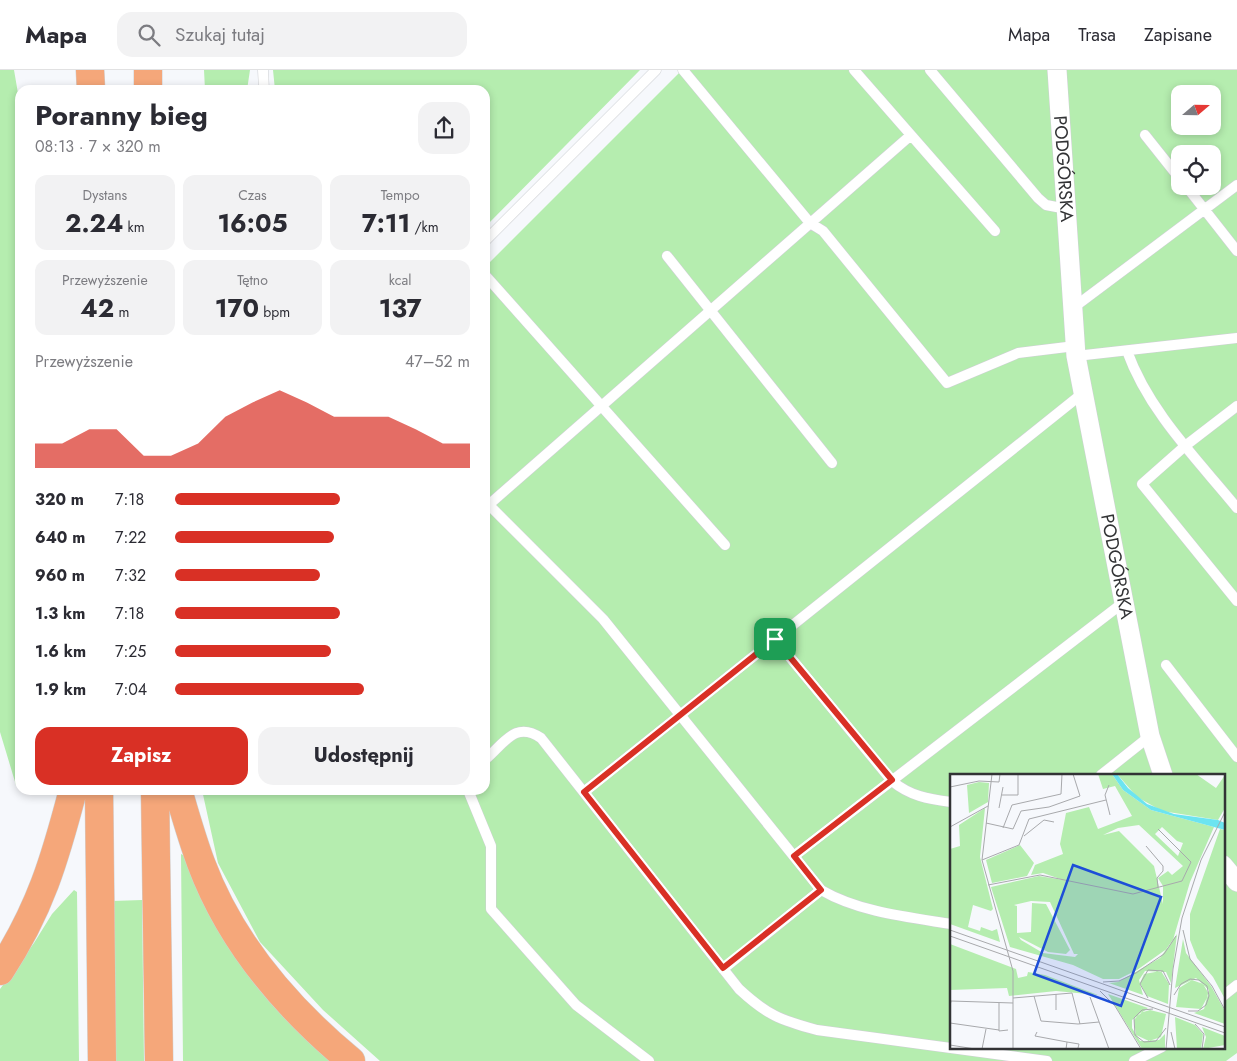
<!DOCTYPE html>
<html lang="pl">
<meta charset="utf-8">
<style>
body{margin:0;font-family:Jost,sans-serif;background:#f2f2f3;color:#2b2b33;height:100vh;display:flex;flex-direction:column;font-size:19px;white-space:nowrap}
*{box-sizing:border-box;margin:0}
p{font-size:16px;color:#7c7c81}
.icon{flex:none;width:28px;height:28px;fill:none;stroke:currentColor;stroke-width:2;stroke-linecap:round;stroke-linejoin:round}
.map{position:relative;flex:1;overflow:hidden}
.panel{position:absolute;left:15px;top:15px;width:475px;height:710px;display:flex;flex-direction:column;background:#fff;border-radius:15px;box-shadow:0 2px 8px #0003}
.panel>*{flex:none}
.needle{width:32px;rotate:70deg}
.tools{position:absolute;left:1171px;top:15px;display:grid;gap:10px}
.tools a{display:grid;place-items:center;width:50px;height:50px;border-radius:10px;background:#fff;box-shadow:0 2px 8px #0003;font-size:25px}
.pin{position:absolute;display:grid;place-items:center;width:42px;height:42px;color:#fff;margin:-21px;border-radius:10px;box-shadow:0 2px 8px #0006}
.round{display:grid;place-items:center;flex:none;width:52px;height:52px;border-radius:15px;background:#f2f2f3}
.summary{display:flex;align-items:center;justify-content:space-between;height:85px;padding:0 20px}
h1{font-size:28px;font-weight:700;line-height:38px}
.stats{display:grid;grid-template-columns:repeat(3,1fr);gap:8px;height:85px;padding:5px 20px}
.stats div{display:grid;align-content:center;border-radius:12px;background:#f2f2f3;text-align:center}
.stats b{font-size:25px;font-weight:700}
.stats small{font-size:14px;font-weight:400}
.stats p{font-size:14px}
.chart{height:140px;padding:10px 20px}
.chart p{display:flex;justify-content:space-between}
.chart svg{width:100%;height:90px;margin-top:5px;fill:#d93025;opacity:.7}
.button{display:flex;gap:10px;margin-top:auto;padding:10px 20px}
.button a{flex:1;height:58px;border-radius:15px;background:#d93025;color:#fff;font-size:20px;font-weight:700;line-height:58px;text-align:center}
.button a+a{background:#f2f2f3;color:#2b2b33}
ul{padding:0 20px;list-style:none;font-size:16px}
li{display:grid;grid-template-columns:80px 60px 1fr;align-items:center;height:38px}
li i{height:12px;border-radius:6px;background:#d93025}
header{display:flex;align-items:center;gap:30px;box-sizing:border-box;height:70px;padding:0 25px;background:#fff;border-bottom:1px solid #e1e1e2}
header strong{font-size:24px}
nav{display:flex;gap:28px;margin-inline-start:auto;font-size:18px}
.search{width:350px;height:45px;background:#f2f2f3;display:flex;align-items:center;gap:12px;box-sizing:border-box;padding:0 18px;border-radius:15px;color:#7c7c81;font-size:19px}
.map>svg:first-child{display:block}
.green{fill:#b5edaf;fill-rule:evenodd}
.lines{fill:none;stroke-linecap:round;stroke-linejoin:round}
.lane-casing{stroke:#ced0d4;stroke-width:11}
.street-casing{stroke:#ced0d4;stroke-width:20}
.highway-casing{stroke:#d2d2d3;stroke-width:29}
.lane{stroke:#fff;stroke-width:10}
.street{stroke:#fff;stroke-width:19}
.highway{stroke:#f5a77a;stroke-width:28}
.route-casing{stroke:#fff;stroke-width:10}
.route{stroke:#d93025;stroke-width:6}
.labels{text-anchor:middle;stroke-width:5;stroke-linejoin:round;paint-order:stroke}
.street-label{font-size:18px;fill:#323335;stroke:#f6f8fc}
.inset-road{fill:none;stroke:#a8a9ac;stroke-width:1}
.view{fill:#1d4ed8;fill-opacity:0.15;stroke:#1d4ed8;stroke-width:2.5}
.inset-edge{fill:none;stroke:#323335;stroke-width:2.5}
</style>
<header>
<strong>Mapa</strong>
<div class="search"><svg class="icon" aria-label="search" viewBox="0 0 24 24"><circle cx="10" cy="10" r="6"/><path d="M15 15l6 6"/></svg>Szukaj tutaj</div>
<nav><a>Mapa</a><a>Trasa</a><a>Zapisane</a></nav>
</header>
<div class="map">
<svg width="1237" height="991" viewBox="0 0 1237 991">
<rect width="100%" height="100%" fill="#f6f8fc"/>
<path class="green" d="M 0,0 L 14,0 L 20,35 L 20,193 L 18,206 L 16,287 L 20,310 L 20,444 L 18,446 L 20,717 L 16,715 L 0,662 Z
M 204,0 L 250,0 L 247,20 L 205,20 Z
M 273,0 L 640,0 L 485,157 L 485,20 L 275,20 Z
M 682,0 L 1048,0 L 1050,29 L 1051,0 L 1237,0 L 1237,983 L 1226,991 L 380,991 L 323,940 L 260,872 L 218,793 L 202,720 L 485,720 L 485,197 ZM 1180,24 L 1212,24 L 1212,56 L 1180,56 ZM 1180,84 L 1212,84 L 1212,116 L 1180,116 ZM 951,705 L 1223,705 L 1223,977 L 951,977 Z
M 181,784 L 185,786 L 341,991 L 183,991 Z
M 74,820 L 77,822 L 79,991 L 0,991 L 0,919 L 34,873 L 52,844 Z
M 142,830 L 144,991 L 115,991 L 112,831 Z"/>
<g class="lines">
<defs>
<path id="lane" d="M 263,0 L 264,20
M 683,0 L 810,153 L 823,161 L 947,313 L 1018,283 L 1075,276
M 854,0 L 995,161
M 930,0 L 1038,128 L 1046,135 L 1067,139
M 1145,65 L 1180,109
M 1186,116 L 1237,181
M 485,171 L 656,0
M 667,186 L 832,393
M 485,205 L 725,475
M 1073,238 L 1237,115
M 1127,281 C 1149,342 1197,389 1237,438
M 1076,286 L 1237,268
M 1237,336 L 1185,376 L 1142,414 L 1237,531
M 485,431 L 603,549 L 821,820 C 859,842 907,847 951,854
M 485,438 L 911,65
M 775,569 L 892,711 C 910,726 928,729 951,732
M 1166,595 L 1237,687
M 487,688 C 505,672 516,651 541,668 L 739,919 C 767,945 780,950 817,960 L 1047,991
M 1101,705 L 1150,666
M 468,720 L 491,776 L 491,839 L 576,935 L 649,991
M 584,722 L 1083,323
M 794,786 L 1124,532
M 723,899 L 821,820
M 1223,926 L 1237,915
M 1134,991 L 1162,977"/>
<g id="street">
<path id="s1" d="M 1057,0 L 1076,286 L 1141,620 L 1150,666 L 1163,705"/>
<path d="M 1223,795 L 1237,812"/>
</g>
<path id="highway" d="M 90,0 L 91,20
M 148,0 L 148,20
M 99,720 L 102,991
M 155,720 L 159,991
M 178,720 C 185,744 192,769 201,793 C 230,871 287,938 351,991
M 0,901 C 40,840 55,789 73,720"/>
</defs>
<use href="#lane" class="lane-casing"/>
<use href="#street" class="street-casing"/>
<use href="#highway" class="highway-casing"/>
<use href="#lane" class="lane"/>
<use href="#street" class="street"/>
<use href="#highway" class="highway"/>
</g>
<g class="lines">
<defs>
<path id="route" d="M 775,569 L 892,710 L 794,786 L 821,820 L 723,898 L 584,722 Z"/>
</defs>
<use href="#route" class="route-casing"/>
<use href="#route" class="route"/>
</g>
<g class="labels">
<g class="street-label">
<text dy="6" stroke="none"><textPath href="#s1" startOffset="99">PODGÓRSKA</textPath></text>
<text dy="6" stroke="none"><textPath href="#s1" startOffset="501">PODGÓRSKA</textPath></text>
</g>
</g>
<g transform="translate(950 704)">
<rect width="275" height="275" fill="#f6f8fc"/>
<path d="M 148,0 L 162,0 L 173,16 L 201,36 L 264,53 L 240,108 L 223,166 L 218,174 L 187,196 L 169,205 L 153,205 L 123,191 L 60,173 L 41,113 L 89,102 L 113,106 L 93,99 L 81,101 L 85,91 L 113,80 L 110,70 L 116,39 L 139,33 L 148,55 L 182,42 L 165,12 L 153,15 ZM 189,51 L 233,92 L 222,101 L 218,97 L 208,104 L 213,112 L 213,130 L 204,92 L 169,57 L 153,61 L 168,54 ZM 212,53 L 227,67 L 233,69 L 228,82 L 207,62 L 205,60 ZM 81,127 L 100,128 L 124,180 L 128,180 L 125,183 L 93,179 L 71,166 L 69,163 L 98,178 L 116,180 L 120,176 L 96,130 L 82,129 L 81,158 L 67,159 L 67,132 L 64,131 ZM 167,0 L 246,0 L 266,14 L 275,1 L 275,34 L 268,46 L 212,37 L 187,23 ZM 29,8 L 39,9 L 38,28 L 19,39 L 17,11 ZM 35,34 L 30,83 L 43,135 L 41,137 L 23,131 L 18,153 L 30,157 L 31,153 L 42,157 L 47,155 L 50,168 L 0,150 L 0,75 L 10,72 L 9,51 ZM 270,55 L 275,56 L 275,225 L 263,203 L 247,184 L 240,166 L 240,140 ZM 70,71 L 84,89 L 77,102 L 42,109 L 36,86 ZM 227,160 L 221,209 L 216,198 L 195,197 L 189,206 L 193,221 L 159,209 L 168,208 L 210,184 ZM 233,165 L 236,179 L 261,212 L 275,237 L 275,250 L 244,239 L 254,235 L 259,216 L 246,204 L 225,214 ZM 0,170 L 66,195 L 68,204 L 77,202 L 78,198 L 95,201 L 148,221 L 106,217 L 59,222 L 57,214 L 0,216 ZM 211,197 L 219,210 L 218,230 L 197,222 L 190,209 L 194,200 ZM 242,206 L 253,210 L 259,220 L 251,235 L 226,233 L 229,214 ZM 158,220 L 198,234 L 182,246 L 182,254 L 190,267 L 209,266 L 215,260 L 215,275 L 192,275 ZM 200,236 L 216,240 L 211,263 L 199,267 L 186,261 L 184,246 L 190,239 ZM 225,243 L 245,251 L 253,260 L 251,275 L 227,275 ZM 252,253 L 275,262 L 275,271 L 253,275 L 256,263 Z" fill="#b5edaf" fill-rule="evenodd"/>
<path d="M 162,0 L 167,0 L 178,14 L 197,30 L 224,40 L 268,46 L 275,49 L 275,56 L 201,36 L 173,16 Z" fill="#6ce4f0"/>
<path class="inset-road" d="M 42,0 L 32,86 L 63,197 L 63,275M 159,11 L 155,21 L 160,41M 0,13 L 29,7 L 49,8 L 50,0M 52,21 L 68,21 L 68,0M 49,34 L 53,13M 36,49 L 63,55 L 71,37 L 99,33 L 130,22 L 123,0M 0,53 L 38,32M 53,54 L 62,31 L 111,20 L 112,0M 74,62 L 94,46 L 104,48M 196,72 L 213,92 L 213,97 L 207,104 L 208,113M 32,86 L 69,71 L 79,45 L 156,26M 38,111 L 90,101 L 183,120 L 232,107 L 241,88 L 208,55M 0,156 L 275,253M 233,156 L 240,185 L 262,212 L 275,236M 0,162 L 275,259M 153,208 L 169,207 L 186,199 L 214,180 L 226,162M 150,217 L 165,232 L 191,275M 106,220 L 106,236M 224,221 L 231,210 L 240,205 L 249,206 L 257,212 L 259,222 L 256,231 L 248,237 L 238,237M 84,222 L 91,247 L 128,250 L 149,248M 140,223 L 159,275M 63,224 L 122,219 L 130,250M 198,224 L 190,210 L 198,196 L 213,197 L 220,211M 49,229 L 49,257 L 58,256M 0,232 L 1,227 L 63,229M 203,235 L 192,236 L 184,244 L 185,261 L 194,268 L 206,267 L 216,254M 0,249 L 49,256M 245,250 L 254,260 L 252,275M 87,258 L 85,262 L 117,268M 221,258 L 225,275M 0,271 L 25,275M 32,275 L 36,255M 116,275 L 117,268 L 129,270 L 128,274M 216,275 L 223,195 L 232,144 L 251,86 L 275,38"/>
<path class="view" d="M 123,91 L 211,123 L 171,232 L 84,200 Z"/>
<rect width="275" height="275" class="inset-edge"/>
</g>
</svg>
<div class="tools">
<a><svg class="needle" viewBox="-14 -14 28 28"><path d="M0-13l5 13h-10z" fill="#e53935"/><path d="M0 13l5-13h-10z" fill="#7c7c81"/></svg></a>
<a><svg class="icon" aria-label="locate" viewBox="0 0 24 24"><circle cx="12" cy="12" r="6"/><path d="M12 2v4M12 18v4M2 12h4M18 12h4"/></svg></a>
</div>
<div class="pin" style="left:775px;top:569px;background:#1e9e55"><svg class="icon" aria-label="arrive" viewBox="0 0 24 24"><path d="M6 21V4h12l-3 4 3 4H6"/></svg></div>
<section class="panel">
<div class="summary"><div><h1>Poranny bieg</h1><p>08:13 · 7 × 320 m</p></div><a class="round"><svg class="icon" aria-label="share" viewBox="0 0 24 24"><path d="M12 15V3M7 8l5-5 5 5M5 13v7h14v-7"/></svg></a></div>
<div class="stats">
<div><p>Dystans</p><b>2.24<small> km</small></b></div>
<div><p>Czas</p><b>16:05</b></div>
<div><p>Tempo</p><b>7:11<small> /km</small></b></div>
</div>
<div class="stats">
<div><p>Przewyższenie</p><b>42<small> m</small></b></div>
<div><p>Tętno</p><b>170<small> bpm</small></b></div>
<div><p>kcal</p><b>137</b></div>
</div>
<div class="chart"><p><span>Przewyższenie</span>47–52 m</p>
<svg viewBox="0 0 160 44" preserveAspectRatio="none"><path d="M0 44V32L10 32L20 25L30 25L40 38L50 38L60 32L70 19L80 12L90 6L100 12L110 19L120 19L130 19L140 25L150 32L160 32V44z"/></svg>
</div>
<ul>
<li><b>320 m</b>7:18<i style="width:56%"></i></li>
<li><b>640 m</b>7:22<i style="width:54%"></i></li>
<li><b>960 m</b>7:32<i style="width:49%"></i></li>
<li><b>1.3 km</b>7:18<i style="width:56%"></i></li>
<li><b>1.6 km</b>7:25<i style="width:53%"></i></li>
<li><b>1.9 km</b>7:04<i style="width:64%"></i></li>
</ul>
<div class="button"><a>Zapisz</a><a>Udostępnij</a></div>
</section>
</div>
